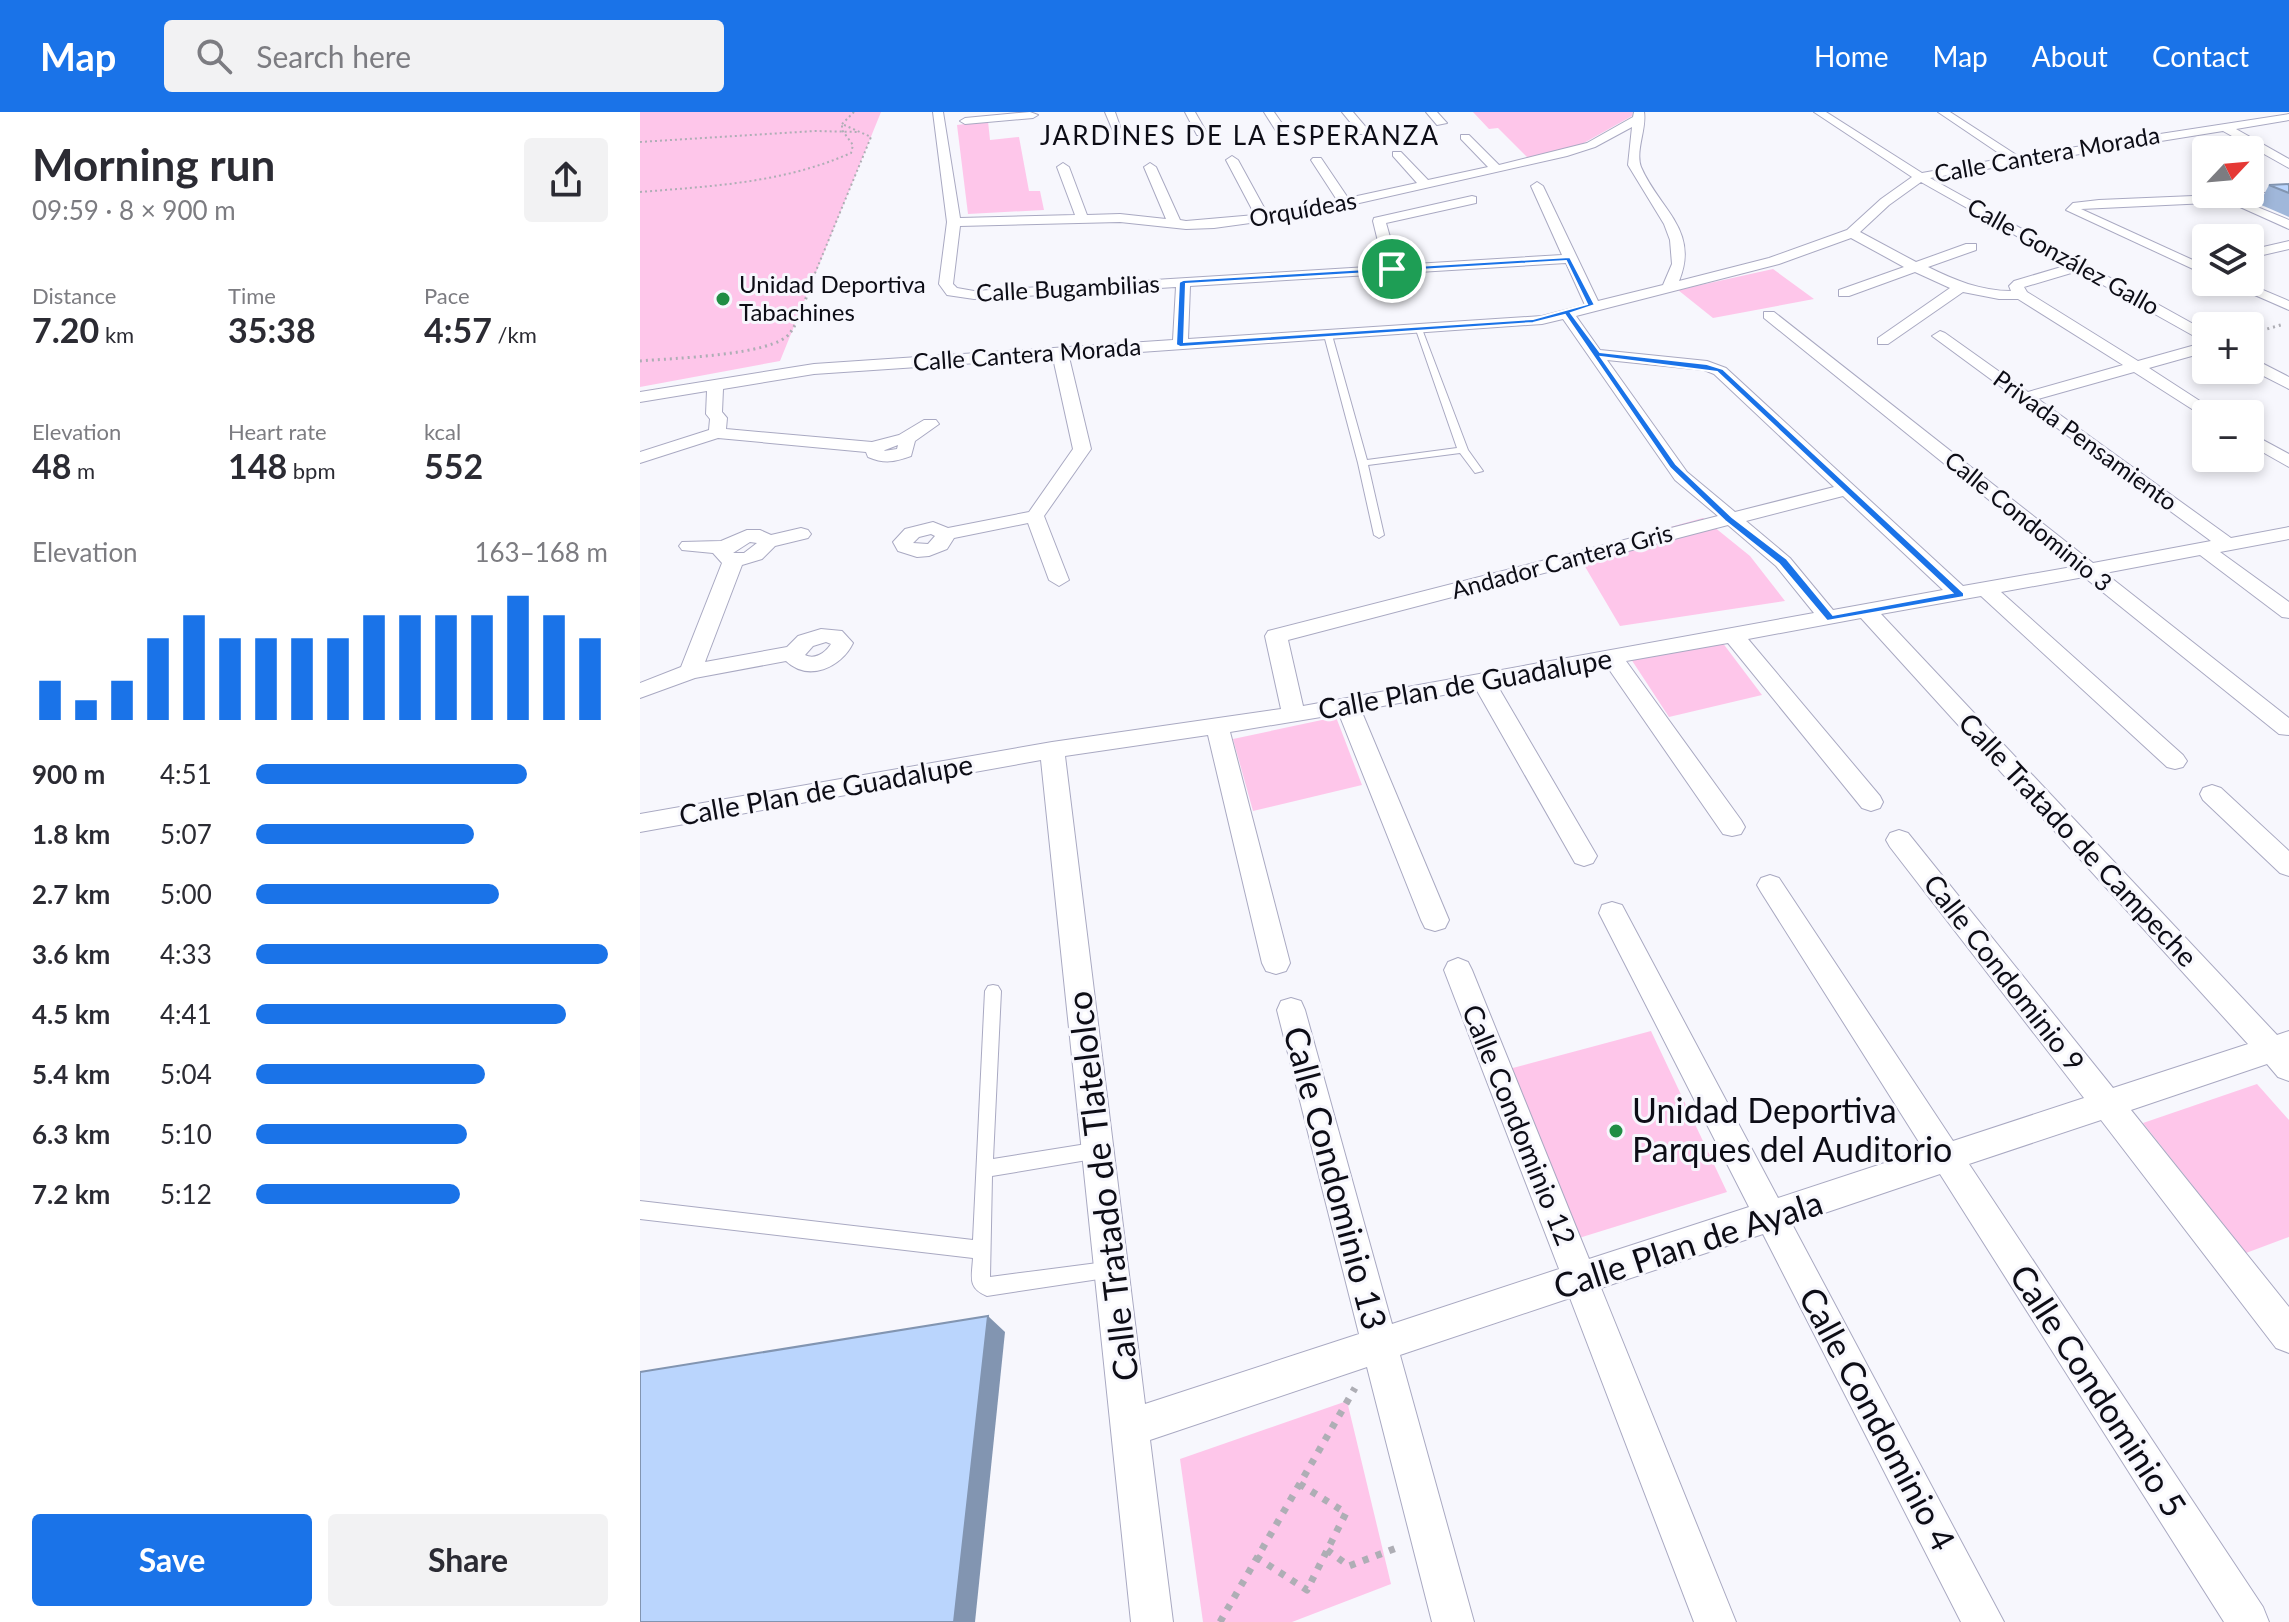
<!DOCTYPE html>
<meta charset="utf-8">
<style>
body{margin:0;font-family:Lato,sans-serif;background:#f2f2f3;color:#2b2b33;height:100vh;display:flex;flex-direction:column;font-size:30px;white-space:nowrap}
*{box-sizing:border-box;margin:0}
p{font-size:26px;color:#7c7c81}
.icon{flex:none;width:44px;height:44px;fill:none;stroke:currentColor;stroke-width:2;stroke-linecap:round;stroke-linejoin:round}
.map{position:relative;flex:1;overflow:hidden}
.panel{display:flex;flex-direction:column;background:#fff;width:640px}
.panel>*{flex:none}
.needle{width:52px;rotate:64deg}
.controls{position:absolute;left:1552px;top:24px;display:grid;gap:16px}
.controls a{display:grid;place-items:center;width:72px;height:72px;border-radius:8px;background:#fff;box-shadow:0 4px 12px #0003;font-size:40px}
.pin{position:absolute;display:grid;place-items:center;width:68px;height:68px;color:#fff;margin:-34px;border:4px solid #fff;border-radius:50%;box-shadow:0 2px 8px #0007}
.round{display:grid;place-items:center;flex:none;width:84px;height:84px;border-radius:8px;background:#f2f2f3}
.headline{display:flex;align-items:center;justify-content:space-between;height:136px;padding:0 32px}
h1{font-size:44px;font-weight:700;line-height:60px}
.stats{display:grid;grid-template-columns:repeat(3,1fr);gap:12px;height:136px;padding:8px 32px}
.stats div{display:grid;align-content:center}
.stats b{font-size:34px;font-weight:700}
.stats small{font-size:22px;font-weight:400}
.stats p{font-size:22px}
.chart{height:224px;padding:16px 32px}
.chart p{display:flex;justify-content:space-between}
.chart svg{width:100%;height:144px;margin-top:8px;stroke:#1a73e8;stroke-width:6}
.button{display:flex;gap:16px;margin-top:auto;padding:16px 32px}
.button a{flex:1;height:92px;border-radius:8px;background:#1a73e8;color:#fff;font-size:32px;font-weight:700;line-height:92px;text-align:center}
.button a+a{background:#f2f2f3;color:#2b2b33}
ul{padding:0 32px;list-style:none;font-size:26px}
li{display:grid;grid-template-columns:128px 96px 1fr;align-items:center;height:60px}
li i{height:20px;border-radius:10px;background:#1a73e8}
header{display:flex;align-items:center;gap:48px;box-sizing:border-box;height:112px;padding:0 40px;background:#1a73e8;color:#fff}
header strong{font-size:38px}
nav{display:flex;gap:44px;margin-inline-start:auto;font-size:28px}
.search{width:560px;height:72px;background:#f2f2f3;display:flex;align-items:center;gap:20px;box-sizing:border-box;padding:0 28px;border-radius:8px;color:#7c7c81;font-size:30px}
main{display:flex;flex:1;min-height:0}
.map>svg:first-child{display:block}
.green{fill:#fec6ea}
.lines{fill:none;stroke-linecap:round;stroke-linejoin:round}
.lane-casing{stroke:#a9a9c2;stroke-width:2}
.street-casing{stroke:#a9a9c2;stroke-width:2}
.path-far2{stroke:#aeaeb5;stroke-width:2;stroke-dasharray:2 3;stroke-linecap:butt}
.path-far1{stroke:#aeaeb5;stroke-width:3;stroke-dasharray:2 4;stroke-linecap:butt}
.path{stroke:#aeaeb5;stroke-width:7;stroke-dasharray:6 8;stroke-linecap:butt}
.lane{fill:#fff;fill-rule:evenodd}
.street{fill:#fff;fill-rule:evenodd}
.wall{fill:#a0b7da}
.shaded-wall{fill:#8295b1}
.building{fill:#bad5fd;stroke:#8295b1;stroke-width:2}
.route{fill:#1a73e8;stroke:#fff;stroke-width:2;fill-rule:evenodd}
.poi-dot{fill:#218d44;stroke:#f7f7fd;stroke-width:3}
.labels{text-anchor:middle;stroke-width:6;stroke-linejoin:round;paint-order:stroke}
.far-street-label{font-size:24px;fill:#0d0d16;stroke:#f7f7fd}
.far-poi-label{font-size:24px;fill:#0d0d16;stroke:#f7f7fd;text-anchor:start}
.far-neighbourhood-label{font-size:26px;letter-spacing:2px;fill:#0d0d16;stroke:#f7f7fd}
.street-label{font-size:28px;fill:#0d0d16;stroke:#f7f7fd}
.near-poi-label{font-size:34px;fill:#0d0d16;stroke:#f7f7fd;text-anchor:start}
.near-street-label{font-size:34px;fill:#0d0d16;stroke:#f7f7fd}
</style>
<header>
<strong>Map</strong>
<div class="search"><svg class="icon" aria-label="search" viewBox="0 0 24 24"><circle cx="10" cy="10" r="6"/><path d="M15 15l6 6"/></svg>Search here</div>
<nav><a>Home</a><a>Map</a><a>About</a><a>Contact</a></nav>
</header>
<main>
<section class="panel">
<div class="headline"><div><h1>Morning run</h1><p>09:59 · 8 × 900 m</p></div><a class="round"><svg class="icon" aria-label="share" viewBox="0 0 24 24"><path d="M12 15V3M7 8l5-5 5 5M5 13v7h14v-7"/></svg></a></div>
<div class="stats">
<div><p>Distance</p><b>7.20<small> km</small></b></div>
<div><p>Time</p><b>35:38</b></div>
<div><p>Pace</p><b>4:57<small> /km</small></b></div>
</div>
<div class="stats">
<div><p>Elevation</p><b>48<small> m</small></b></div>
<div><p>Heart rate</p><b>148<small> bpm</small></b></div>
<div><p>kcal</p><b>552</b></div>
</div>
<div class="chart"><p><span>Elevation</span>163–168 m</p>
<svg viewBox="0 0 160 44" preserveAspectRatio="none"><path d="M5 44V32M15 44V38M25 44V32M35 44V19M45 44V12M55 44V19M65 44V19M75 44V19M85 44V19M95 44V12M105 44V12M115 44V12M125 44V12M135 44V6M145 44V12M155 44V19"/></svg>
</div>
<ul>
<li><b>900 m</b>4:51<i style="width:77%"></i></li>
<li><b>1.8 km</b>5:07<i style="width:62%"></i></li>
<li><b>2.7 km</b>5:00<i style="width:69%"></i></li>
<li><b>3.6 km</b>4:33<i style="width:100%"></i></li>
<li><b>4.5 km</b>4:41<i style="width:88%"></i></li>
<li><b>5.4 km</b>5:04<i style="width:65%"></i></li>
<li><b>6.3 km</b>5:10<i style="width:60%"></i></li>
<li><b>7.2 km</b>5:12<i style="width:58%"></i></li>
</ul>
<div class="button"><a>Save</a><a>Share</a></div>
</section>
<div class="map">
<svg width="1649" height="1510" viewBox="0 0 1649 1510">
<rect width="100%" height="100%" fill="#f7f7fd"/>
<path class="green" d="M 0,0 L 241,0 L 140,249 L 0,275 Z
M 833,0 L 993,0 L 992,4 L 942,32 L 888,46 L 858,16 L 849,17 Z
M 348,9 L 350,28 L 379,25 L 389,79 L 400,79 L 404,98 L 328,102 L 317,13 Z
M 1133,157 L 1174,187 L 1073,206 L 1038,178 Z
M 1063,406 L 1110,444 L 1145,489 L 980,514 L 937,441 Z
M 1082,530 L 1122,583 L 1029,605 L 991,547 Z
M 696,605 L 722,673 L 613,699 L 593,627 Z
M 1011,919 L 1087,1080 L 939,1126 L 869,957 Z
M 1617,972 L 1649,1008 L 1649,1125 L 1606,1141 L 1503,1011 Z
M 707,1289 L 751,1472 L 652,1510 L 563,1510 L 540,1347 Z"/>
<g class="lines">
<defs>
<path id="lane" d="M 775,215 L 782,217 L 828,338 L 843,359 L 835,361 L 820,341 L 728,353 L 744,423 L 739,426 L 734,423 L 718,351 L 684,223 L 688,221 L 692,223 L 727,348 L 817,336 Z
M 353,873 L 358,874 L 361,879 L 353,1047 L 459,1030 L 465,1032 L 468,1038 L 465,1044 L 459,1046 L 352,1064 L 350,1165 L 473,1149 L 479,1152 L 482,1158 L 479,1164 L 347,1184 C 327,1176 332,1165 333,1146 L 0,1107 L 0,1089 L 333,1128 L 345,879 L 348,874 Z"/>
<path id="street" d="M 293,0 L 303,0 L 320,106 L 435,103 L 417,55 L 423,51 L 429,55 L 447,103 L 480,102 L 526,107 L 504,55 L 510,51 L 516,55 L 540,108 L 546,109 L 615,103 L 586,48 L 592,44 L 598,48 L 627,101 L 697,88 L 671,48 L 673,46 L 681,46 L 708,86 L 777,71 L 753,44 L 753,40 L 761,40 L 788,68 L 848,55 L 821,27 L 821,23 L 829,23 L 859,53 L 947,31 L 993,5 L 994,0 L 1004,0 C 1007,16 995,39 1001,55 C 1019,97 1060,118 1039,169 L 1129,146 L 1207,118 L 1241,87 L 1272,65 L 1174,0 L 1186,0 L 1282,61 L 1366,46 L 1298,0 L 1310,0 L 1378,44 L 1649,2 L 1649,8 L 1596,17 L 1649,47 L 1649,56 L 1583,19 L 1290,66 L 1566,219 L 1566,230 L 1561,228 L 1438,159 L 1384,175 L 1387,180 L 1498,249 L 1566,230 L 1566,240 L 1509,256 L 1580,302 L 1566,302 L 1566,306 L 1494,260 L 1398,287 L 1591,426 L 1649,415 L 1649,427 L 1580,440 L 1649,490 L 1649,506 L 1642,505 L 1560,443 L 1465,461 L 1649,606 L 1649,623 L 1639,622 L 1444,465 L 1361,480 L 1543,643 L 1547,649 L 1543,655 L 1535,657 L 1527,655 L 1341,484 L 1241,502 L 1637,923 L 1649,919 L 1649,969 L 1638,965 L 1627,952 L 1491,998 L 1649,1195 L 1649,1241 L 1636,1236 L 1461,1008 L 1329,1052 L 1623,1495 L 1629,1510 L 1584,1510 L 1300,1062 L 1152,1112 L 1364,1510 L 1321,1510 L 1123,1122 L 961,1176 L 1096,1510 L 1054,1510 L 930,1186 L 760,1243 L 834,1510 L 792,1510 L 727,1255 L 510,1328 L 533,1510 L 491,1510 L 401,648 L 0,720 L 0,702 L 412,630 L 641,597 L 625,524 L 628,519 L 1078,404 L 1035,368 L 923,207 L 902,212 L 429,245 L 451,337 L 404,404 L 429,468 L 419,474 L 409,468 L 388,411 L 314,426 L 307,437 L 289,444 L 277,445 L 258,439 L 253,430 L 265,417 L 293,410 L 308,416 L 389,400 L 433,337 L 413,246 L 174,262 L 83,277 L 82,300 L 87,306 L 86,317 L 232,330 L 259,323 L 284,308 L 296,308 L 299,312 L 275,329 L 271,344 C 254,350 245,352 228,345 L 226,340 L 78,326 L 0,351 L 0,340 L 69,318 L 70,307 L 66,302 L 67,279 L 0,290 L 0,280 L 174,252 L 533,228 L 536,175 L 334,187 L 307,183 L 299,172 L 307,110 ZM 992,15 L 988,53 L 1024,112 L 1030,128 L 1032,152 L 1023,173 L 958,189 L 903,74 L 897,70 L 891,74 L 922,143 L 758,153 L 746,111 L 836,91 L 836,85 L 832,84 L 734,106 L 733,109 L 744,154 L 334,179 L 317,176 L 313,172 L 320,114 L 480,110 L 546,117 L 574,116 L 662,104 L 927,44 L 955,35 ZM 1281,70 L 1428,153 L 1374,169 L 1369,174 L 1371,179 C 1341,179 1314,168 1288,155 L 1336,138 L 1336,132 L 1326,132 L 1276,150 L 1220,120 L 1249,93 ZM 1211,126 L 1264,155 L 1199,178 L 1199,184 L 1209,184 L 1275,160 L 1310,176 L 1238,226 L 1238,232 L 1248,232 L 1323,180 L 1359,187 L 1378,187 L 1483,253 L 1388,280 L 1305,221 L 1300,219 L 1292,224 L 1571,429 L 1453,451 L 1134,200 L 1124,200 L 1124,206 L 1432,455 L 1323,474 L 1086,256 L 1067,249 L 960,238 L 936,204 L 1139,152 ZM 926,151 L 945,193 L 902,204 L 548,227 L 550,174 ZM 967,248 L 1064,258 L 1074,262 L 1194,375 L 1095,400 L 1047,360 ZM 258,333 L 257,337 L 244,339 L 245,338 ZM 1203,384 L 1303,478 L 1193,498 L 1150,446 L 1106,409 ZM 1088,413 L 1136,454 L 1174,501 L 663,594 L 648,528 ZM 291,422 L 295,424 L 288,432 L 273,431 L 279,425 ZM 1221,506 L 1608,932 L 1473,976 L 1268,721 L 1259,718 L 1250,721 L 1246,728 L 1250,735 L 1444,986 L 1313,1029 L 1139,766 L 1130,763 L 1121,766 L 1117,773 L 1121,780 L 1284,1038 L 1138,1086 L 982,793 L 972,790 L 962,793 L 959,801 L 1109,1095 L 949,1147 L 832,858 L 828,850 L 818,846 L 808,850 L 804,858 L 919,1157 L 752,1212 L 665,898 L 661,889 L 651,886 L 641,889 L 637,898 L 719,1222 L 505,1292 L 425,644 L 568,623 L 622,851 L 626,859 L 636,862 L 646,859 L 650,851 L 590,620 L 699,602 L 781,808 L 785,816 L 795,819 L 805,816 L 809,808 L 721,598 L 836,577 L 935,751 L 944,754 L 953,751 L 957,744 L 857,573 L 966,553 L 1083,722 L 1092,724 L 1101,722 L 1105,715 L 1101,708 L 986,549 L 1088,531 L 1222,696 L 1231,699 L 1240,696 L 1243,690 L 1240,684 L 1108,527 Z
M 390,0 L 398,3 L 393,6 L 325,12 L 320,9 L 325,6 Z
M 465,0 L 475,0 L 484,26 L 476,26 Z
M 545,0 L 555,0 L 567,21 L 565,23 L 557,23 Z
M 624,0 L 634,0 L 648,20 L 646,22 L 638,22 Z
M 702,0 L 713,0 L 730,20 L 728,22 L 720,22 Z
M 786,0 L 797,0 L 807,11 L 797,13 Z
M 1649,80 L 1649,88 L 1605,90 L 1649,108 L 1649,117 L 1589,90 L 1441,97 L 1566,154 L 1566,163 L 1426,98 L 1433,91 L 1459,88 Z
M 1649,129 L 1649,137 L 1610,146 L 1610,138 Z
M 1585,170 L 1604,170 L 1649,189 L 1649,198 Z
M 1610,245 L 1649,265 L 1649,277 L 1610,257 Z
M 1610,321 L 1649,342 L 1649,355 L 1610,333 Z
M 161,416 L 168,418 L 171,422 L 168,426 L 135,434 L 122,447 L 102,453 L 65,550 L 147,535 L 158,524 L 181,517 L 202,519 L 213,531 C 201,556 168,570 146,549 L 55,566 L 0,586 L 0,571 L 41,555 L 82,451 L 73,441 L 42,438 L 39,434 L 42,430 L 81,429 L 107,418 L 120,418 L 131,423 ZM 110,430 L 117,431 L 104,441 L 93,441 ZM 186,530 L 191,532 C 185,541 175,548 165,543 L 173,534 Z
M 1572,673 L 1581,676 L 1649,739 L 1649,764 L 1640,761 L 1563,688 L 1560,682 L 1563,676 Z"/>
</defs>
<use href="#lane" class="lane-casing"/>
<use href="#street" class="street-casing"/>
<path class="path-far2" d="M 202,12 L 214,0
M 0,30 L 175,19 L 219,20
M 0,80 C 73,74 143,71 211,41 L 213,33 L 202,18 L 202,12
M 173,166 L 231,25 L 202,12"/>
<path class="path-far1" d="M 1610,222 L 1644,212
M 0,249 C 31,246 133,244 150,221 C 161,206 167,181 174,164"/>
<path class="path" d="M 687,1438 L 709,1454 L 759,1435
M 616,1445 L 667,1478 L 706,1401 L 658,1371
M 580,1510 L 715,1276"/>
<use href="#lane" class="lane"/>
<use href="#street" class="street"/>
</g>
<path class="wall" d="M 1649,72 L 1649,105 L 1619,92 L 1629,73 Z"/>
<path class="shaded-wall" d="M 348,1204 L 365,1220 L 335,1510 L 314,1510 Z"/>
<path class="building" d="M 1649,72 L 1649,81 L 1629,73 Z
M 348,1204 L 314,1510 L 0,1510 L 0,1260 Z"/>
<path class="route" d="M 930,145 L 955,193 L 931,201 L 960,240 L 1067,252 L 1083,257 L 1324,481 L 1324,485 L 1187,509 L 1139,452 L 1085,409 L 1030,356 L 925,203 L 893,211 L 540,235 L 536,233 L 539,170 L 543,168 ZM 926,149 L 947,192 L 893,207 L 544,230 L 546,172 ZM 961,245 L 1077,260 L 1312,481 L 1193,503 L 1147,447 L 1092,405 L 1036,352 Z"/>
<g class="poi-dot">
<circle cx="83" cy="187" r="8"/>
<circle cx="976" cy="1019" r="8"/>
</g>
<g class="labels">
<g class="far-street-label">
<text transform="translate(1407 43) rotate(-10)" y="8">Calle Cantera Morada</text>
<text transform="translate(663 98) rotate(-10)" y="8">Orquídeas</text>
<text transform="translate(1423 145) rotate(29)" y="8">Calle González Gallo</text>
<text transform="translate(428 177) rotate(-3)" y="8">Calle Bugambilias</text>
<text transform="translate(387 243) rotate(-4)" y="8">Calle Cantera Morada</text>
<text transform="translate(1445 329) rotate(36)" y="8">Privada Pensamiento</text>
<text transform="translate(1388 410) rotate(39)" y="8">Calle Condominio 3</text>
<text transform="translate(922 450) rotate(-15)" y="8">Andador Cantera Gris</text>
</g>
<g class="far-poi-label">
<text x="99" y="181">Unidad Deportiva<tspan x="99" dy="28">Tabachines</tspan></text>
</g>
<g class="far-neighbourhood-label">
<text x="600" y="33">JARDINES DE LA ESPERANZA</text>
</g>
<g class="street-label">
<text transform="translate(825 572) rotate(-10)" y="10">Calle Plan de Guadalupe</text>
<text transform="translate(186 678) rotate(-10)" y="10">Calle Plan de Guadalupe</text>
<text transform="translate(1438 728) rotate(47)" y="10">Calle Tratado de Campeche</text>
<text transform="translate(1364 861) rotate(52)" y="10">Calle Condominio 9</text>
<text transform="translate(879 1013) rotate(68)" y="10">Calle Condominio 12</text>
</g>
<g class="near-poi-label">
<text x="992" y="1011">Unidad Deportiva<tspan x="992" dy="39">Parques del Auditorio</tspan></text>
</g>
<g class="near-street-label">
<text transform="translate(695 1066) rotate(75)" y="12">Calle Condominio 13</text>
<text transform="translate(463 1074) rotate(-97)" y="12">Calle Tratado de Tlatelolco</text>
<text transform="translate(1048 1133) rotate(-18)" y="12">Calle Plan de Ayala</text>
<text transform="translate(1458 1279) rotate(57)" y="12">Calle Condominio 5</text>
<text transform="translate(1237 1307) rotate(62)" y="12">Calle Condominio 4</text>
</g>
</g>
</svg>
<div class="controls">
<a><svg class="needle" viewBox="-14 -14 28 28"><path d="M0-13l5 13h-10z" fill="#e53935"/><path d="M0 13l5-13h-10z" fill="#7c7c81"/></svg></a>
<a><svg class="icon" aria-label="layers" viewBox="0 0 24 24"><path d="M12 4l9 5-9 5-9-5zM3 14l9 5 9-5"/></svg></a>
<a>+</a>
<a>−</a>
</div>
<div class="pin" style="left:752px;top:157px;background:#1e9e55"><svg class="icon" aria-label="arrive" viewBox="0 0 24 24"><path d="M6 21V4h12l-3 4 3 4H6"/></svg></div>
</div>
</main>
